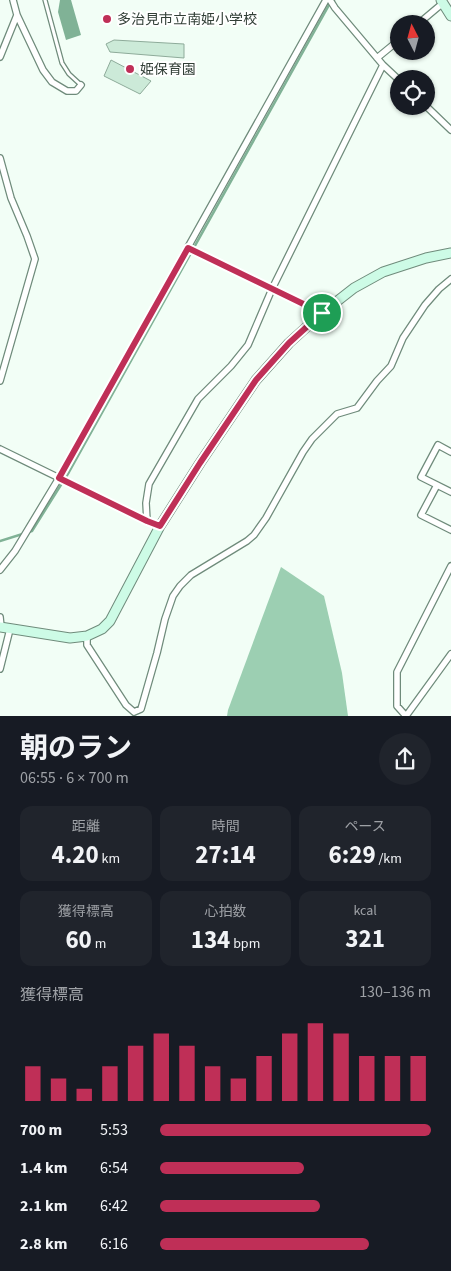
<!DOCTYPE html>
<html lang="ja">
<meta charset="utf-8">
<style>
body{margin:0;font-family:"Source Sans 3","Noto Sans JP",sans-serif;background:#20242c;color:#f1f3f6;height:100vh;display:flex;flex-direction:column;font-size:19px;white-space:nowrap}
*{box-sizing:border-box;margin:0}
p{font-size:16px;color:#9ea1a6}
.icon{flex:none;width:28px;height:28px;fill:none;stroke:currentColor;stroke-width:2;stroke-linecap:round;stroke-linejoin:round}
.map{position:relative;height:716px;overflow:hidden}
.drawer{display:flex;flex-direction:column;background:#171b24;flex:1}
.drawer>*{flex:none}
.needle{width:32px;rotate:354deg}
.tools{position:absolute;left:390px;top:15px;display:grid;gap:10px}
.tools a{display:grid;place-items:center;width:45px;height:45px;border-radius:50%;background:#171b24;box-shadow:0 1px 4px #0004;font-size:25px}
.pin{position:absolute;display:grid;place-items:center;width:42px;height:42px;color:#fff;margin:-21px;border:2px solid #fff;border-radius:50%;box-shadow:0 1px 5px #0007}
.round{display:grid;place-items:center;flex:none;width:52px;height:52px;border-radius:26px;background:#20242c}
.head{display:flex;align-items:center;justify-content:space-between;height:85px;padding:0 20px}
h1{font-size:28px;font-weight:700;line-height:38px}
.figures{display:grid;grid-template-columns:repeat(3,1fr);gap:8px;height:85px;padding:5px 20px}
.figures div{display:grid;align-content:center;border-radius:12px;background:#20242c;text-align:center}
.figures b{font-size:25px;font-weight:700}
.figures small{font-size:14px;font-weight:400}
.figures p{font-size:14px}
.chart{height:140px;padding:10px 20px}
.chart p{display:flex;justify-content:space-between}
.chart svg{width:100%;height:90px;margin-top:5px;stroke:#bf2f57;stroke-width:6}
ul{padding:0 20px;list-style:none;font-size:16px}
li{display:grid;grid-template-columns:80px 60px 1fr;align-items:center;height:38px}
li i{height:12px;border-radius:6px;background:#bf2f57}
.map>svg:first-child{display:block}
.forest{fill:#9ccfb2}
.water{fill:#80b296}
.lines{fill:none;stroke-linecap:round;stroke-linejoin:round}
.stream{stroke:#80b296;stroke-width:2.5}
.building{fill:#ccead8;stroke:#8eab9a}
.lane-casing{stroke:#6f8b7b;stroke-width:5.5}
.street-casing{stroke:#6f8b7b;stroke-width:8}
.secondary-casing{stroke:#6f8b7b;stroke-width:11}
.lane{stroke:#fff;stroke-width:3}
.street{stroke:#fff;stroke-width:5.5}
.secondary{stroke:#cdfbe6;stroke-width:9}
.route-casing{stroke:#fff;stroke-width:10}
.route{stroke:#bf2f57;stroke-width:6}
.poi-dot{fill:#bf2f57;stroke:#fff;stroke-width:2}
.labels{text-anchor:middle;stroke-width:4;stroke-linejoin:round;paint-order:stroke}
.poi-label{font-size:14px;fill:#323f37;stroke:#fff;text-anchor:start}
</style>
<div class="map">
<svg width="451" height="716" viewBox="0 0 451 716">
<rect width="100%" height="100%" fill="#f2fef6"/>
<path class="forest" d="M 281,567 L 324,596 L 342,673 L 348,716 L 227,716 L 228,710 Z"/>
<path class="water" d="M 60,0 L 71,0 L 81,35 L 66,40 L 58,12 Z"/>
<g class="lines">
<path class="stream" d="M 0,541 L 32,531 L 69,472 L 329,5 L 334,0"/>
</g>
<path class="building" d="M 114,40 L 184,44 L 184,58 L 110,52 L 106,44 Z
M 111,60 L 151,81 L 140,94 L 104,76 Z"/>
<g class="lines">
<defs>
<path id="lane" d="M 45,0 L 62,63 L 69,74 L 81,85"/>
<path id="street" d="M 13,0 L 17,15 L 43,70 L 52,82 L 67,91 L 76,91 L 81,85
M 330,0 L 335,8 L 383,65 L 399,80
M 418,24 L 443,3
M 0,57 L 17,15
M 377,58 L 399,40
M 426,106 L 451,130
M 0,158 L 11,198 L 27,236 L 35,259 L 0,381
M 188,248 L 322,313
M 0,449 L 147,521 L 160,526
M 451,452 L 438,445 L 421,477 L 451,492
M 437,485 L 421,515 L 451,530
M 147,521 L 146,503 L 149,484 L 198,399 L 231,366 L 248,345 L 272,289 L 383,65
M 451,566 L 397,672 L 397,706 L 406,716 L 451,654
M 0,570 L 15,551 L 59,478 L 326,0
M 0,617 L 1,627
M 87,636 L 87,645 L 126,705 L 134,712
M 0,669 L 10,629
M 134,712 L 141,709 L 157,653 L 165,619 L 173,596 L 180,586 L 191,575 L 247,541 L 254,535 L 266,518 L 303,452 L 312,439 L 337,414 L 357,408 L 377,381 L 391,366 L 403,338 L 425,305 L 439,289 L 451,279"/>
<path id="secondary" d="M 441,0 L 451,16
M 0,627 L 70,638 L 87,636 L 102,629 L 110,621 L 160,526 L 200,463 L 256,380 L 289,343 L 322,313 L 354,288 L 383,272 L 426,258 L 451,253"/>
</defs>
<use href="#lane" class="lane-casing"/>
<use href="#street" class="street-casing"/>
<use href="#secondary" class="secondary-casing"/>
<use href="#lane" class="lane"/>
<use href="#street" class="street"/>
<use href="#secondary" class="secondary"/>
</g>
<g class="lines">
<defs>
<path id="route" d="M 188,248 L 322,313 L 289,343 L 256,380 L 200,463 L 160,526 L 147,521 L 59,478 Z"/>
</defs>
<use href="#route" class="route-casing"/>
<use href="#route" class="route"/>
</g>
<g class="poi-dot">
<circle cx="107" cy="19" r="5"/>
<circle cx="130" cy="69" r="5"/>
</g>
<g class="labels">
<g class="poi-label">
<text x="117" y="24">多治見市立南姫小学校</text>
<text x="140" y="74">姫保育園</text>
</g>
</g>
</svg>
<div class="tools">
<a><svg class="needle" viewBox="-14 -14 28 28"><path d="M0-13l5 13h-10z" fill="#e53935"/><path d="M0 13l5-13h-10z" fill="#9ea1a6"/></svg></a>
<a><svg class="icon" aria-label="locate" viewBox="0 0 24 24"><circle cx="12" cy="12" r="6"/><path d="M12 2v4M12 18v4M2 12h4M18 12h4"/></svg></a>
</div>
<div class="pin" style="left:322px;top:313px;background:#1e9e55"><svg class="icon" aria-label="arrive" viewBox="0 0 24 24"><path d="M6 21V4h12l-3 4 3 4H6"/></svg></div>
</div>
<section class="drawer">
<div class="head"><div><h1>朝のラン</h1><p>06:55 · 6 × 700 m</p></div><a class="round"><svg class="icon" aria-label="share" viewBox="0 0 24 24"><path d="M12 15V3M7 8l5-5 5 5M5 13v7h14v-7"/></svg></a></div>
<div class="figures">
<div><p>距離</p><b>4.20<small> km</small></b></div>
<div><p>時間</p><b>27:14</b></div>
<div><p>ペース</p><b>6:29<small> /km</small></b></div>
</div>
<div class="figures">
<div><p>獲得標高</p><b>60<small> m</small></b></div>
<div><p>心拍数</p><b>134<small> bpm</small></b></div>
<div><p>kcal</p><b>321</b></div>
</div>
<div class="chart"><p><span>獲得標高</span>130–136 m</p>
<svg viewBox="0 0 160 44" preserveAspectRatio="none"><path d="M5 44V27M15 44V33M25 44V38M35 44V27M45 44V17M55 44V11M65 44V17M75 44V27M85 44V33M95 44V22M105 44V11M115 44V6M125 44V11M135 44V22M145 44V22M155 44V22"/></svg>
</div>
<ul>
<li><b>700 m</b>5:53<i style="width:100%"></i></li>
<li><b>1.4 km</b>6:54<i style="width:53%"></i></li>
<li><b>2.1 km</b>6:42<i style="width:59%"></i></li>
<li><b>2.8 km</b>6:16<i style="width:77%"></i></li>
</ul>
</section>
